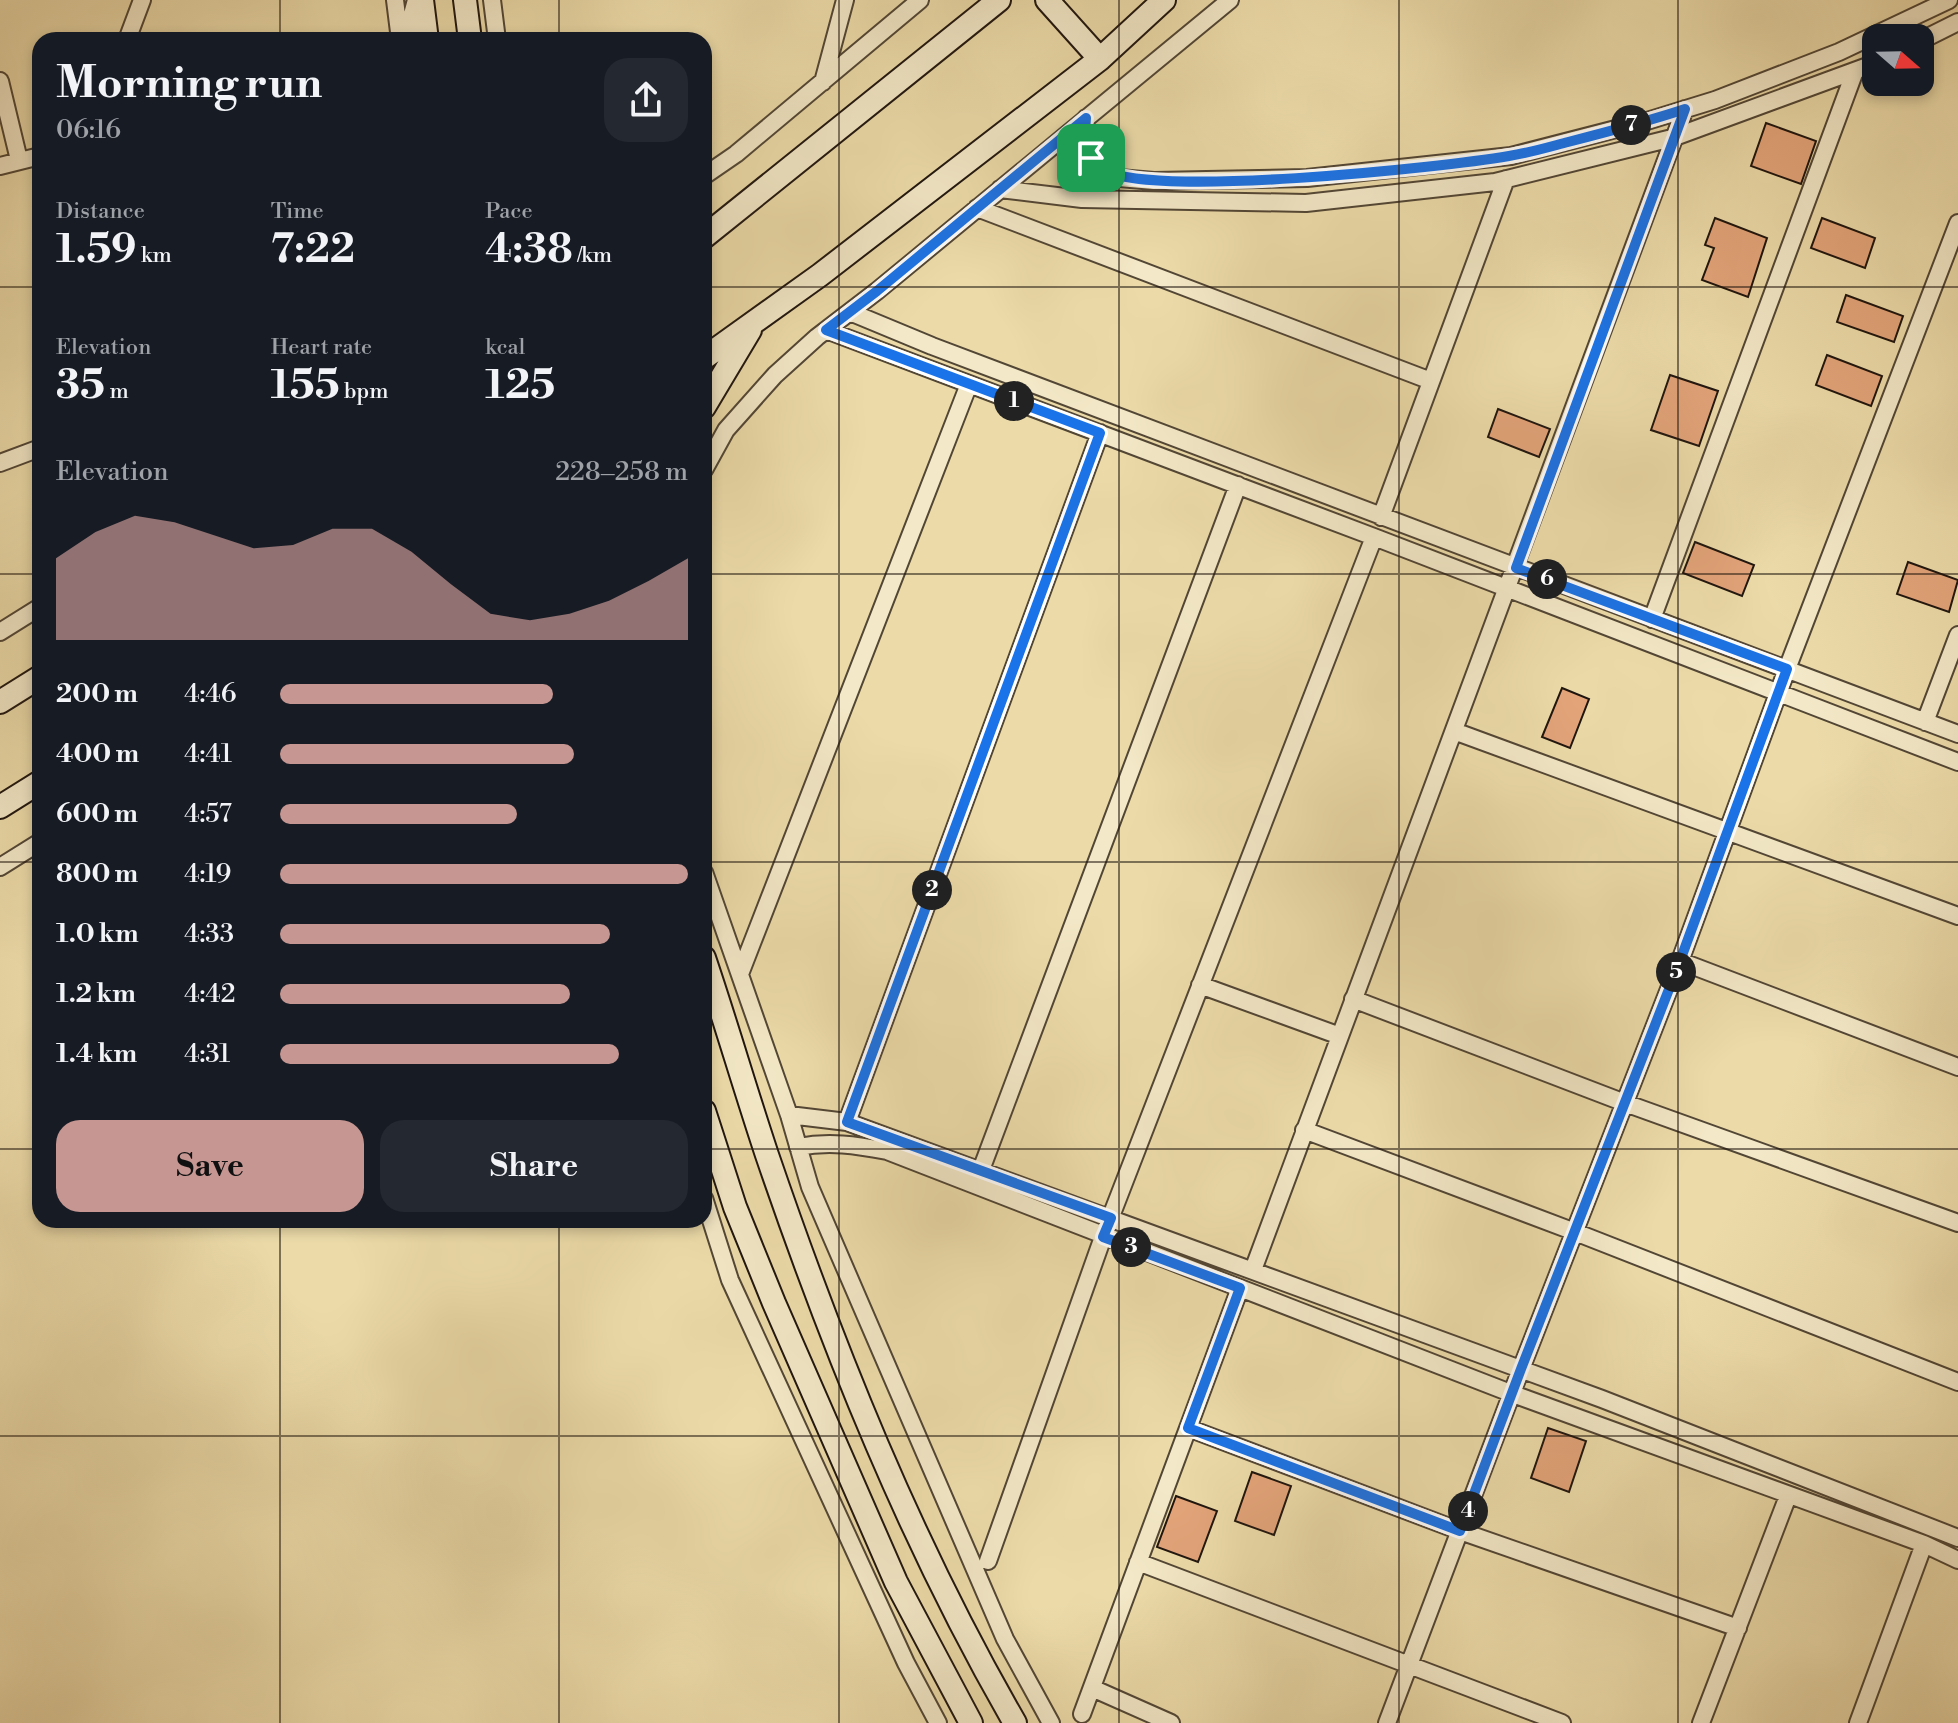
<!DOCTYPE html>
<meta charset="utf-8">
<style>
body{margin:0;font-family:"Libre Bodoni",serif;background:#242831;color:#f1f3f6;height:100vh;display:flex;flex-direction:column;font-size:30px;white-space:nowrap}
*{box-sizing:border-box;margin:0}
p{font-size:26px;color:#9ea1a6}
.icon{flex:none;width:44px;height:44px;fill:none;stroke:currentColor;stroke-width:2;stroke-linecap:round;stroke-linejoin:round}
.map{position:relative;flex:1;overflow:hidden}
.panel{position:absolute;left:32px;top:32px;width:680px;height:1196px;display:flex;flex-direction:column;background:#171b24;border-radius:24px;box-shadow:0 4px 12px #0003}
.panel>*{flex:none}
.needle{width:52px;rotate:110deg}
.buttons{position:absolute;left:1862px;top:24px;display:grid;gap:16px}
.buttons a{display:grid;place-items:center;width:72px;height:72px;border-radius:16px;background:#171b24;box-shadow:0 4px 12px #0003;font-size:40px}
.pin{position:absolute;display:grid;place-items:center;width:68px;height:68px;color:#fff;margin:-34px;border-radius:16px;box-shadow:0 4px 12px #0006}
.km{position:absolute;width:40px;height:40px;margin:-20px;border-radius:50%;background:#222;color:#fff;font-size:22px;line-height:40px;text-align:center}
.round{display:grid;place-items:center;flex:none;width:84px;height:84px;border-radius:24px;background:#242831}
.headline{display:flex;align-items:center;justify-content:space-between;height:136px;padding:0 24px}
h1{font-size:44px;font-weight:700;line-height:60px}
.figures{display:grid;grid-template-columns:repeat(3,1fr);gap:12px;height:136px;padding:8px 24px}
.figures div{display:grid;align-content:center}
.figures b{font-size:40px;font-weight:700}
.figures small{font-size:22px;font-weight:400}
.figures p{font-size:22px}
.chart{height:224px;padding:16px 24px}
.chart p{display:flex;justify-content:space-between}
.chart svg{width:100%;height:144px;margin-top:8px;fill:#c59692;opacity:.7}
.primary-button{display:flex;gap:16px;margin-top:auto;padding:16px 24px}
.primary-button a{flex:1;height:92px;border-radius:24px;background:#c59692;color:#111;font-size:32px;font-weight:700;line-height:92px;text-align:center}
.primary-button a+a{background:#242831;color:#f1f3f6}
ul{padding:0 24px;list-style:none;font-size:26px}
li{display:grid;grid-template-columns:128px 96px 1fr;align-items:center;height:60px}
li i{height:20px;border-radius:10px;background:#c59692}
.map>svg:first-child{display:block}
.building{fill:#e3a47a;stroke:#1f150e;stroke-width:2}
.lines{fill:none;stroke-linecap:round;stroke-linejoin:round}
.street-casing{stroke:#524635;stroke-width:20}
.secondary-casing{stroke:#1f150e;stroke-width:26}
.street{stroke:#f3e8c7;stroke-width:16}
.secondary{stroke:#f3e8c7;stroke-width:22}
.route-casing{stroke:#fff;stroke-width:16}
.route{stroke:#1a73e8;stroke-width:10}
.grid{fill:none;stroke:#1f150e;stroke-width:2;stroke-opacity:0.55}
</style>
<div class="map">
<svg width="1958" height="1723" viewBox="0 0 1958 1723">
<rect width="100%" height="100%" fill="#ecdba9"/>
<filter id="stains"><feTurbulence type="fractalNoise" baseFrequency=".0025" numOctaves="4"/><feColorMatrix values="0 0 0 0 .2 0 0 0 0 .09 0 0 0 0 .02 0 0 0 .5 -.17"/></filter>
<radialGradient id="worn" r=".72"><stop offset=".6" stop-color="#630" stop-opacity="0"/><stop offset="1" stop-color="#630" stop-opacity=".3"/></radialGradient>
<path class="building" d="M 1766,123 L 1816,141 L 1801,184 L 1751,166 Z
M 1715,218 L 1767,238 L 1748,297 L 1702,280 L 1714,248 L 1705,245 Z
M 1822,218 L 1875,238 L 1865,268 L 1811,248 Z
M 1846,295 L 1903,316 L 1894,342 L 1837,322 Z
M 1827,355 L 1882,376 L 1871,406 L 1816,385 Z
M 1670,375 L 1718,391 L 1699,446 L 1651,430 Z
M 1498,409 L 1550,429 L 1539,457 L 1488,437 Z
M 1695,542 L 1754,565 L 1742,596 L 1683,573 Z
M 1908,562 L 1958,580 L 1949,612 L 1897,594 Z
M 1562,688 L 1589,699 L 1570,748 L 1542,737 Z
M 1548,1428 L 1586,1441 L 1569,1492 L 1531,1478 Z
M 1252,1472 L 1291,1486 L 1274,1535 L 1235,1521 Z
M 1176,1496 L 1217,1511 L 1198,1562 L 1157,1547 Z"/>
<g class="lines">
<defs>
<path id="street" d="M 395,0 L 400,40
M 492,0 L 497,40
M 127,40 L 142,0
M 405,40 L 416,0
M 1920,41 L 1958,22
M 0,81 L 19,160
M 823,82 L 845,0
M 1086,118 L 1083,138 L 1091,158 L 1101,169 L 1119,178 L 1154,181 L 1307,178 L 1511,156 L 1647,121 L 1715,100 L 1839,52 L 1949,0
M 0,166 L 40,156
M 704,176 L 736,154 L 920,0
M 1000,189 L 1082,199 L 1306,203 L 1495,182 L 1672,138 L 1876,63
M 977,208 L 1431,381
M 850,312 L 932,346 L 1958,734
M 826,330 L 1374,537 L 1958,762
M 0,463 L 40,448
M 704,470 L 726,430 L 775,375 L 817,337 L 877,291 L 1230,0
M 1381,517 L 1506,179
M 1652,619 L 1855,71
M 0,632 L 40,607
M 1925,722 L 1958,635
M 1454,731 L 1958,916
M 0,867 L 40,842
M 704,872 L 789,1115 L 810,1187 L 1005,1639 L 1051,1723
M 1680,961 L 1958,1067
M 740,974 L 969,384
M 1200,985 L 1340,1036
M 1353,999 L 1625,1103 L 1958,1223
M 789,1115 L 847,1122 L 1602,1399 L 1958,1538
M 847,1122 L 1100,433
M 1304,1130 L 1575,1232 L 1958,1382
M 798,1147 C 829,1141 856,1145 887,1151 L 1513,1394 L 1924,1544 L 1958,1560
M 981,1170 L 1238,485
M 704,1198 L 730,1280 L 906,1663 L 938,1723
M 1253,1270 L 1685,109
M 1188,1428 L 1460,1531 L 1738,1628
M 988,1561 L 1103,1237 L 1374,537
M 1138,1562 L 1562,1723
M 1092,1688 L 1171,1723
M 1082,1714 L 1240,1288
M 1387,1723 L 1521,1369 L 1680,961 L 1787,669 L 1958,223
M 1701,1723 L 1788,1496
M 1858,1723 L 1924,1544"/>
<path id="secondary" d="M 422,0 L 427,40
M 465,0 L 470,40
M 1047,0 L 1100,59
M 704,237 L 999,0
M 704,358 L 820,275 L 1100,59 L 1164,0
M 704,407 L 750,330
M 0,702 L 40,677
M 0,807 L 40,782
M 704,958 C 726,1023 745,1089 767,1155 C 834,1351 911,1543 1015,1723
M 704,1111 L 735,1207 L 774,1303 L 896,1582 L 971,1723"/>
</defs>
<use href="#street" class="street-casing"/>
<use href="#secondary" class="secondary-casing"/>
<use href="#street" class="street"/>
<use href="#secondary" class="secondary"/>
</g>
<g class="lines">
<defs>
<path id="route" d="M 1685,109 L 1516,568 L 1787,669 L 1680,961 L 1521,1369 L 1460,1531 L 1188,1428 L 1240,1288 L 1103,1237 L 1111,1218 L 847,1122 L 1100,433 L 826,330 L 877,291 L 1086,118 C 1084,137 1084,155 1100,168 C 1141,200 1446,167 1509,156 C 1529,153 1549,147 1568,142 C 1607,132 1646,122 1685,109 Z"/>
</defs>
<use href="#route" class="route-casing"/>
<use href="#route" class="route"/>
</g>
<path class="grid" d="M 280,0 L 280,40M 559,0 L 559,40M 839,0 L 839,1723M 1119,0 L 1119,1723M 1399,0 L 1399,1723M 1678,0 L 1678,1723M 0,287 L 40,287M 704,287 L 1958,287M 0,574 L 40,574M 704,574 L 1958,574M 0,862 L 40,862M 704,862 L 1958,862M 0,1149 L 40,1149M 704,1149 L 1958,1149M 280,1220 L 280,1723M 559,1220 L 559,1723M 0,1436 L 1958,1436"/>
<rect width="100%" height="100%" filter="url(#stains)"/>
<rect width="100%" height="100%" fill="url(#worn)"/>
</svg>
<div class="buttons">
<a><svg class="needle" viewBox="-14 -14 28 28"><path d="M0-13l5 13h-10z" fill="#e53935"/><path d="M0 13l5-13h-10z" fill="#9ea1a6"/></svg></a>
</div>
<div class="pin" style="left:1091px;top:158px;background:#1e9e55"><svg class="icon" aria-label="arrive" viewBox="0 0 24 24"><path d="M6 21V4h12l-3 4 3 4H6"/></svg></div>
<b class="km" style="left:1014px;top:401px">1</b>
<b class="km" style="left:932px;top:890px">2</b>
<b class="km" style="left:1131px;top:1247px">3</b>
<b class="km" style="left:1468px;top:1511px">4</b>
<b class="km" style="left:1676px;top:972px">5</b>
<b class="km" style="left:1547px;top:579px">6</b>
<b class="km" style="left:1631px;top:125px">7</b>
<section class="panel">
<div class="headline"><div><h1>Morning run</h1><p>06:16</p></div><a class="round"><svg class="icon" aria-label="share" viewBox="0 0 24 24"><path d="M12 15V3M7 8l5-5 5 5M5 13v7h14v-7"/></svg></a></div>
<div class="figures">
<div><p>Distance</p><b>1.59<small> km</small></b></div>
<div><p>Time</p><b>7:22</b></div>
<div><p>Pace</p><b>4:38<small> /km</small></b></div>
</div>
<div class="figures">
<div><p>Elevation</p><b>35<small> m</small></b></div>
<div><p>Heart rate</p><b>155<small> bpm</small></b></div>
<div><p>kcal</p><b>125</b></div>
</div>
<div class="chart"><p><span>Elevation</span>228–258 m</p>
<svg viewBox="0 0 160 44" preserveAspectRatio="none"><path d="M0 44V19L10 11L20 6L30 8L40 12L50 16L60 15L70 10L80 10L90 17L100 27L110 36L120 38L130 36L140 32L150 26L160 19V44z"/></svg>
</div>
<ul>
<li><b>200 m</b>4:46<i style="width:67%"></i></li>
<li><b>400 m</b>4:41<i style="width:72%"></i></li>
<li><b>600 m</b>4:57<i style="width:58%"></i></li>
<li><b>800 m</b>4:19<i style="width:100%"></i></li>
<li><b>1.0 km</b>4:33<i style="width:81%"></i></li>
<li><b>1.2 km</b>4:42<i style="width:71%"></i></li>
<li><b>1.4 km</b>4:31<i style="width:83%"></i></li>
</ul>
<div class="primary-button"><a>Save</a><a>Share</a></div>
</section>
</div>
